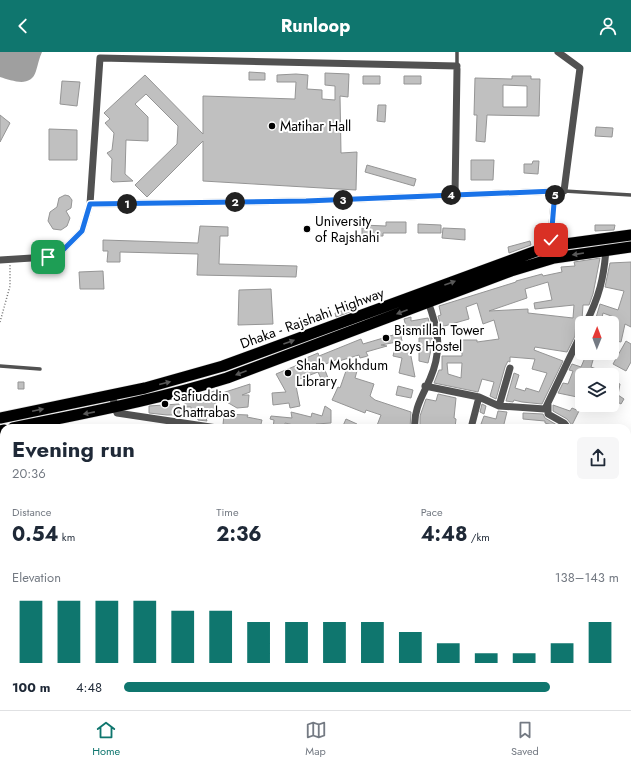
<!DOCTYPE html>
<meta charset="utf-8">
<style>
body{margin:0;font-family:Jost,sans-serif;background:#f6f6f7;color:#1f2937;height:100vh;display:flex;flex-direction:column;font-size:15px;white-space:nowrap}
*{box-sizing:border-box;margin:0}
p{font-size:13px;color:#747a83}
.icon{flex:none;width:22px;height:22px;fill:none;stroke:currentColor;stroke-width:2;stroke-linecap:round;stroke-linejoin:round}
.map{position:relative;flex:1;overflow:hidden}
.drawer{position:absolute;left:0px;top:372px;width:631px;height:286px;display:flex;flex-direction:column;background:#fff;border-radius:12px 12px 0 0;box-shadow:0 4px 16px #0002}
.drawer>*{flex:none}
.needle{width:26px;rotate:1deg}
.controls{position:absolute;left:575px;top:264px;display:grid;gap:8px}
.controls a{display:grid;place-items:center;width:44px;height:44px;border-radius:6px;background:#fff;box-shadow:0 4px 16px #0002;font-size:20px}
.pin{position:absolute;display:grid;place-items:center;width:34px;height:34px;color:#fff;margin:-17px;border-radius:8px;box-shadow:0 2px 6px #0006}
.km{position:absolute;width:20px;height:20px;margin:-10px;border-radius:50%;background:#222;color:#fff;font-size:11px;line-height:20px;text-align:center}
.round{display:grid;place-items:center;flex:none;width:42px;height:42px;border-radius:6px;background:#f6f6f7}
.head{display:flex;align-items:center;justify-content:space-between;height:68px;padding:0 12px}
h1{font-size:22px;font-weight:700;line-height:30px}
.figures{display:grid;grid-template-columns:repeat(3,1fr);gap:6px;height:68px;padding:4px 12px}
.figures div{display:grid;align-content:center}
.figures b{font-size:20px;font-weight:700}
.figures small{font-size:11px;font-weight:400}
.figures p{font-size:11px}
.chart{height:112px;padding:8px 12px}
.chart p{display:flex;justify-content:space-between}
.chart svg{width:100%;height:72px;margin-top:4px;stroke:#0f766e;stroke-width:6}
ul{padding:0 12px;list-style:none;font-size:13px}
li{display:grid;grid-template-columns:64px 48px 1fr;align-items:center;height:30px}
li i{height:10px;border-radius:5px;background:#0f766e}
header{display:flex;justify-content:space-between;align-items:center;height:52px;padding:0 12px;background:#0f766e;color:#fff;font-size:18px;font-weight:700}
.dock{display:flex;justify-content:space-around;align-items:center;height:56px;border-top:1px solid #e0e1e3;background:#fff;font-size:11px;color:#747a83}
.dock a{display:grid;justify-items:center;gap:2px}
.dock .current{color:#0f766e}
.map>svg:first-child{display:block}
.water{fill:#9f9f9f}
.building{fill:#c0c0c0;stroke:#959595;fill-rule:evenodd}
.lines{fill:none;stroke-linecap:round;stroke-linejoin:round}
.trunk-casing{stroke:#dbdbdb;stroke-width:12}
.path{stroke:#737373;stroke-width:1.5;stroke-dasharray:1 2;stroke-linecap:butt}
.service{stroke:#515151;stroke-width:3.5}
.minor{stroke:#515151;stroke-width:7}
.trunk{stroke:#000;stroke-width:11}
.oneway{fill:#595959}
.route-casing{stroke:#fff;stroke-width:8}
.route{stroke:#1a73e8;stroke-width:5}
.poi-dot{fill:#000;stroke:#fff;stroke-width:1.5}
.labels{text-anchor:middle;stroke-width:4;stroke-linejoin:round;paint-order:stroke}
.poi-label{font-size:14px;fill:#000;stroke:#fff;text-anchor:start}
.street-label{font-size:14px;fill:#000;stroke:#fff}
</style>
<header><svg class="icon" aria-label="back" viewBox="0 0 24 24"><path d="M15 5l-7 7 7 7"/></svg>Runloop<svg class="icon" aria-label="person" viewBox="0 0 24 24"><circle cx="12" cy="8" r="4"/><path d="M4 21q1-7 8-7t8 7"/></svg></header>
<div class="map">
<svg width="631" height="658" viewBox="0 0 631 658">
<rect width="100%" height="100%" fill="#fff"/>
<path class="water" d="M 0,0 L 42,0 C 39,6 38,13 36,19 C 31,36 13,29 0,25 Z"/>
<path class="building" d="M 249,20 L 265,21 L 265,28 L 249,28 Z
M 325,21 L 349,22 L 348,45 L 340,44 L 341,101 L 357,100 L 356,138 L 203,129 L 203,89 L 147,145 L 135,133 L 177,92 L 178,74 L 146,42 L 135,52 L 148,65 L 148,89 L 126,88 L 125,122 L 133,129 L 113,130 L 111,128 L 112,107 L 107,101 L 112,98 L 114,81 L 105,71 L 110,67 L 104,61 L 145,23 L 203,82 L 203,44 L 295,47 L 296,30 L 277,30 L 277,23 L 296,22 L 308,23 L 307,37 L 322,38 L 322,47 L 335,48 L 335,34 L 325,33 Z
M 363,24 L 380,24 L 380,32 L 363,32 Z
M 404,24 L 421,24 L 421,32 L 404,32 Z
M 512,24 L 531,24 L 531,27 L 540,27 L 539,64 L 487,63 L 485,90 L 476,89 L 477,63 L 474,63 L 475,26 L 512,27 ZM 503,33 L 527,34 L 527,55 L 503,55 Z
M 62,29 L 80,30 L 77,54 L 60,52 Z
M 378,53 L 386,53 L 385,70 L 377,69 Z
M 0,63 L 10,71 L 0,90 Z
M 596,75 L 613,76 L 612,85 L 595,84 Z
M 49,77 L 77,78 L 77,108 L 49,108 Z
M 471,108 L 494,108 L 493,128 L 471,128 Z
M 533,109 L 539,109 L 538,122 L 524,121 L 524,112 L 532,112 Z
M 367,113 L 416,127 L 414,134 L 365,120 Z
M 65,143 L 69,144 L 72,148 L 71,156 L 66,159 L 70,166 L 67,174 L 61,178 L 53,177 L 48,169 L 50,160 L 57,155 L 59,146 Z
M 386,170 L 406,170 L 406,181 L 383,181 L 383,184 L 362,184 L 362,173 L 386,174 Z
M 418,172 L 441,173 L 441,181 L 418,181 Z
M 595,173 L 615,173 L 614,178 L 595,179 Z
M 200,174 L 228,175 L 228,184 L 220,184 L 219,212 L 297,214 L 296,225 L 197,223 L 198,202 L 120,200 L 120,210 L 107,210 L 108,199 L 103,199 L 103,188 L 198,191 Z
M 443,176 L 465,177 L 465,188 L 442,186 Z
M 530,189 L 531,193 L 509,201 L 508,195 Z
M 600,206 L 593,242 L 589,253 L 583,253 L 582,268 L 581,270 L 576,269 L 575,284 L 567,300 L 535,295 L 534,298 L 563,309 L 542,352 L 522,350 L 514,348 L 513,350 L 506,349 L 514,321 L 519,323 L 515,336 L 525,339 L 526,336 L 539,340 L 547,321 L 532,317 L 535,307 L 510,305 L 510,310 L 508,309 L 505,315 L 496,347 L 490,344 L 494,330 L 482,327 L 478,340 L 434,331 L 439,318 L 442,318 L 442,304 L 462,304 L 462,288 L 477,288 L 477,290 L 499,287 L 494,268 L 483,272 L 477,251 L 466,255 L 469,267 L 441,275 L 438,264 L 441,263 L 439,254 L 516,230 L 516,229 L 542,222 L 543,224 L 562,220 L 561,215 L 575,214 L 574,210 ZM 548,230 L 552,248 L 534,251 L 535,257 L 574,253 L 573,266 L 528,261 L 528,257 L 489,259 L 527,246 L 525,237 ZM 447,311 L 462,311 L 461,326 L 448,322 Z
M 631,210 L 631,275 L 625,272 L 621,290 L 612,288 L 614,265 L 603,261 L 601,270 L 595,269 L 600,252 L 618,258 L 624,239 L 605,235 L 610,211 Z
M 103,219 L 104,237 L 80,237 L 79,220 Z
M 271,237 L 273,272 L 238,273 L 239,238 Z
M 351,256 L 352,259 L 336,265 L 335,261 Z
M 411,265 L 411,269 L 428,266 L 431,277 L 420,280 L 420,276 L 407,278 L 404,267 Z
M 405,276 L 407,283 L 401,284 L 402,289 L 381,293 L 387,294 L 366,300 L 368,304 L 360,306 L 359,303 L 339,309 L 338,307 L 323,313 L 328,326 L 322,329 L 318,320 L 297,328 L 299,332 L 296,334 L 300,354 L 290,356 L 289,351 L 273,353 L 272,341 L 286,340 L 276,322 L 300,312 L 299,309 L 318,301 L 319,304 L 361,287 L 363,292 L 400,281 L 399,277 Z
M 419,286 L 432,286 L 432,298 L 431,298 L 428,311 L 419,309 Z
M 626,289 L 631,292 L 631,310 L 626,319 L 613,312 Z
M 395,296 L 410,299 L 415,325 L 399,321 L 402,306 L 393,304 Z
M 587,301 L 595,301 L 591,315 L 612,323 L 582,323 L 582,346 L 558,341 L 563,331 L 568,332 L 573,319 L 569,318 L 572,312 L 581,315 Z
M 347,316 L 357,319 L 355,326 L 374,332 L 370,344 L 375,348 L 411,360 L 410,376 L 376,376 L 381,363 L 366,358 L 365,361 L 332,348 L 338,335 L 340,336 Z
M 612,329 L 620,332 L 618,343 L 624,347 L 621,352 L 612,347 Z
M 18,330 L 24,330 L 24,337 L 18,337 Z
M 250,332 L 250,340 L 242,343 L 249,343 L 248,355 L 237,356 L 225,349 L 215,351 L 218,364 L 206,366 L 207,369 L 198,368 L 197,363 L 192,364 L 191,355 L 185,355 L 185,345 L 215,339 L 216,343 Z
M 398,334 L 413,338 L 411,346 L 396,343 Z
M 438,342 L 456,346 L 454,366 L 456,367 L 455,376 L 420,376 L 420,364 L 426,347 L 436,349 Z
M 179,352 L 180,363 L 167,363 L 149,361 L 149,354 Z
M 482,352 L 486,354 L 484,362 L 480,360 Z
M 553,353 L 570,359 L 572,356 L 579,359 L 572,373 L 567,367 L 553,359 Z
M 325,354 L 331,358 L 331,371 L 316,372 L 315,376 L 297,376 L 298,374 L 285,371 L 285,376 L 273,376 L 274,368 L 270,367 L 271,364 L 292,366 L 291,360 L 311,365 L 312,361 L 322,364 Z
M 498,359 L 507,360 L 503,376 L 495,376 L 481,372 L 484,364 L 496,367 Z
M 523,361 L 543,362 L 545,366 L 562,376 L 545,371 L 545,369 L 523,367 Z
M 224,362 L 248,363 L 247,365 L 262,368 L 260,376 L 223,373 Z
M 346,367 L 357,372 L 355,376 L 342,376 Z"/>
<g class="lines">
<defs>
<path id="trunk" d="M 0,366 L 145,336 L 223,314 L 550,194 L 631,183
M 13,376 C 85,361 157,348 227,326 L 511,219 L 554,206 L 631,195
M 0,379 L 4,378"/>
</defs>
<use href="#trunk" class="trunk-casing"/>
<path class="path" d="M 0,270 L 10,234 L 10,213
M 0,528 L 4,528"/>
<path class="service" d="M 457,14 L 457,0
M 564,139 L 631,143
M 0,314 L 40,317"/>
<path class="minor" d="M 555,139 L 564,139 L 580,16 L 558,0
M 455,143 L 457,17
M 90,152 L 100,6 L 457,14
M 0,208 L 48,205 L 62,199 L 82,179 L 90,152 L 306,149 L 555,139 L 550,194
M 586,271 C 599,245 604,226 606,197
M 425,334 L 479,345 L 499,354 L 545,357 L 582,280
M 112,343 L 117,361 L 217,376
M 548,353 L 548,362 L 564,371 L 568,376
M 499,354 L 510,316
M 415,376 C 413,358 423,343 430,327 C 443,297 438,276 427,247
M 471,376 L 479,345
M 627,444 L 631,446
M 627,510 L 631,515
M 433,654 L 438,658
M 486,654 L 492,658
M 267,658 L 268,654"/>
<use href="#trunk" class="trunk"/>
</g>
<defs><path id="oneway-solid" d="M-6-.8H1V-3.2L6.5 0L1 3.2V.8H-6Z"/></defs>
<g class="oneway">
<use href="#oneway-solid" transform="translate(578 202) rotate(171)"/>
<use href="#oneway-solid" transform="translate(450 231) rotate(-20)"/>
<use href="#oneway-solid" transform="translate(402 260) rotate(159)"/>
<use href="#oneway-solid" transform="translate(289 290) rotate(-20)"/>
<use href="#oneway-solid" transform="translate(241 321) rotate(159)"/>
<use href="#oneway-solid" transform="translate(165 331) rotate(-14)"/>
<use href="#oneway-solid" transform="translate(38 358) rotate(-12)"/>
<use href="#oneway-solid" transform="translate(89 361) rotate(169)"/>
</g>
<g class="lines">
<defs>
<path id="route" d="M 48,205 L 62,199 L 82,179 L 90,152 L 306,149 L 555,139 L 551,188"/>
</defs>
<use href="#route" class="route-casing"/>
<use href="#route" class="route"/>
</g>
<g class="poi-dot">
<circle cx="272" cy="74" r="4"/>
<circle cx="307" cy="177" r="4"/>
<circle cx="386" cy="286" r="4"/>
<circle cx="288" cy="321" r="4"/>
<circle cx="165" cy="352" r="4"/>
</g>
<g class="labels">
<g class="poi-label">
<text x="280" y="79">Matihar Hall</text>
<text x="315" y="174">University<tspan x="315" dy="16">of Rajshahi</tspan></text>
<text x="394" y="283">Bismillah Tower<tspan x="394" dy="16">Boys Hostel</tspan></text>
<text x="296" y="318">Shah Mokhdum<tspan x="296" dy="16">Library</tspan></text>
<text x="173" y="349">Safiuddin<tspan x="173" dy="16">Chattrabas</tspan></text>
</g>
<g class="street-label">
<text transform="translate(312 266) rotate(-20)" y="5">Dhaka - Rajshahi Highway</text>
</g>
</g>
</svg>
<div class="controls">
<a><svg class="needle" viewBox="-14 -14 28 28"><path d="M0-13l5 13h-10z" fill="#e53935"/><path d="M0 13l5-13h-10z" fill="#747a83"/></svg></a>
<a><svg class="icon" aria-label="layers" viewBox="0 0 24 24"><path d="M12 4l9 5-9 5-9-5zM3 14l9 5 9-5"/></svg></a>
</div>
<div class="pin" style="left:48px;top:205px;background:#1e9e55"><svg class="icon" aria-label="arrive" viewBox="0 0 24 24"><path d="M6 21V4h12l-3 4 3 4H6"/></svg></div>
<div class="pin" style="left:551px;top:188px;background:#d93025"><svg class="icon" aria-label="check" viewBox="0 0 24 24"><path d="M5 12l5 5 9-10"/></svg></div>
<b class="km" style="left:127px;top:152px">1</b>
<b class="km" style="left:235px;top:150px">2</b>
<b class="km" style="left:343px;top:148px">3</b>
<b class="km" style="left:451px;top:143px">4</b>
<b class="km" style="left:555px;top:143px">5</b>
<section class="drawer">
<div class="head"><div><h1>Evening run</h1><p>20:36</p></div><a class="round"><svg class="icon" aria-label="share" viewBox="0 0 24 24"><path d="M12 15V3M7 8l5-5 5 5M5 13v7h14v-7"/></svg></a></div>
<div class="figures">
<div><p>Distance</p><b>0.54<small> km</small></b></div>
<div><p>Time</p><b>2:36</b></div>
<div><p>Pace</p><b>4:48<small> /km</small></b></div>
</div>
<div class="chart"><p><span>Elevation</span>138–143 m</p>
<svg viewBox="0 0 160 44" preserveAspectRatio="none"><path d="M5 44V6M15 44V6M25 44V6M35 44V6M45 44V12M55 44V12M65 44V19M75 44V19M85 44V19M95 44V19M105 44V25M115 44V32M125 44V38M135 44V38M145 44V32M155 44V19"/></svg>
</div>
<ul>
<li><b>100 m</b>4:48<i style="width:86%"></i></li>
</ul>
</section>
</div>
<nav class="dock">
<a class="current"><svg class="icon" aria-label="home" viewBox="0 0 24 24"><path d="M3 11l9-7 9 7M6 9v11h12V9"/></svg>Home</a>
<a><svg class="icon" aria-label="map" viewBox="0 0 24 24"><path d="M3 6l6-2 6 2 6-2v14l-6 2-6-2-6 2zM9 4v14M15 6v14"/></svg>Map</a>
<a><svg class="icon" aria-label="saved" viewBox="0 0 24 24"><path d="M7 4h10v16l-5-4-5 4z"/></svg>Saved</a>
</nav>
